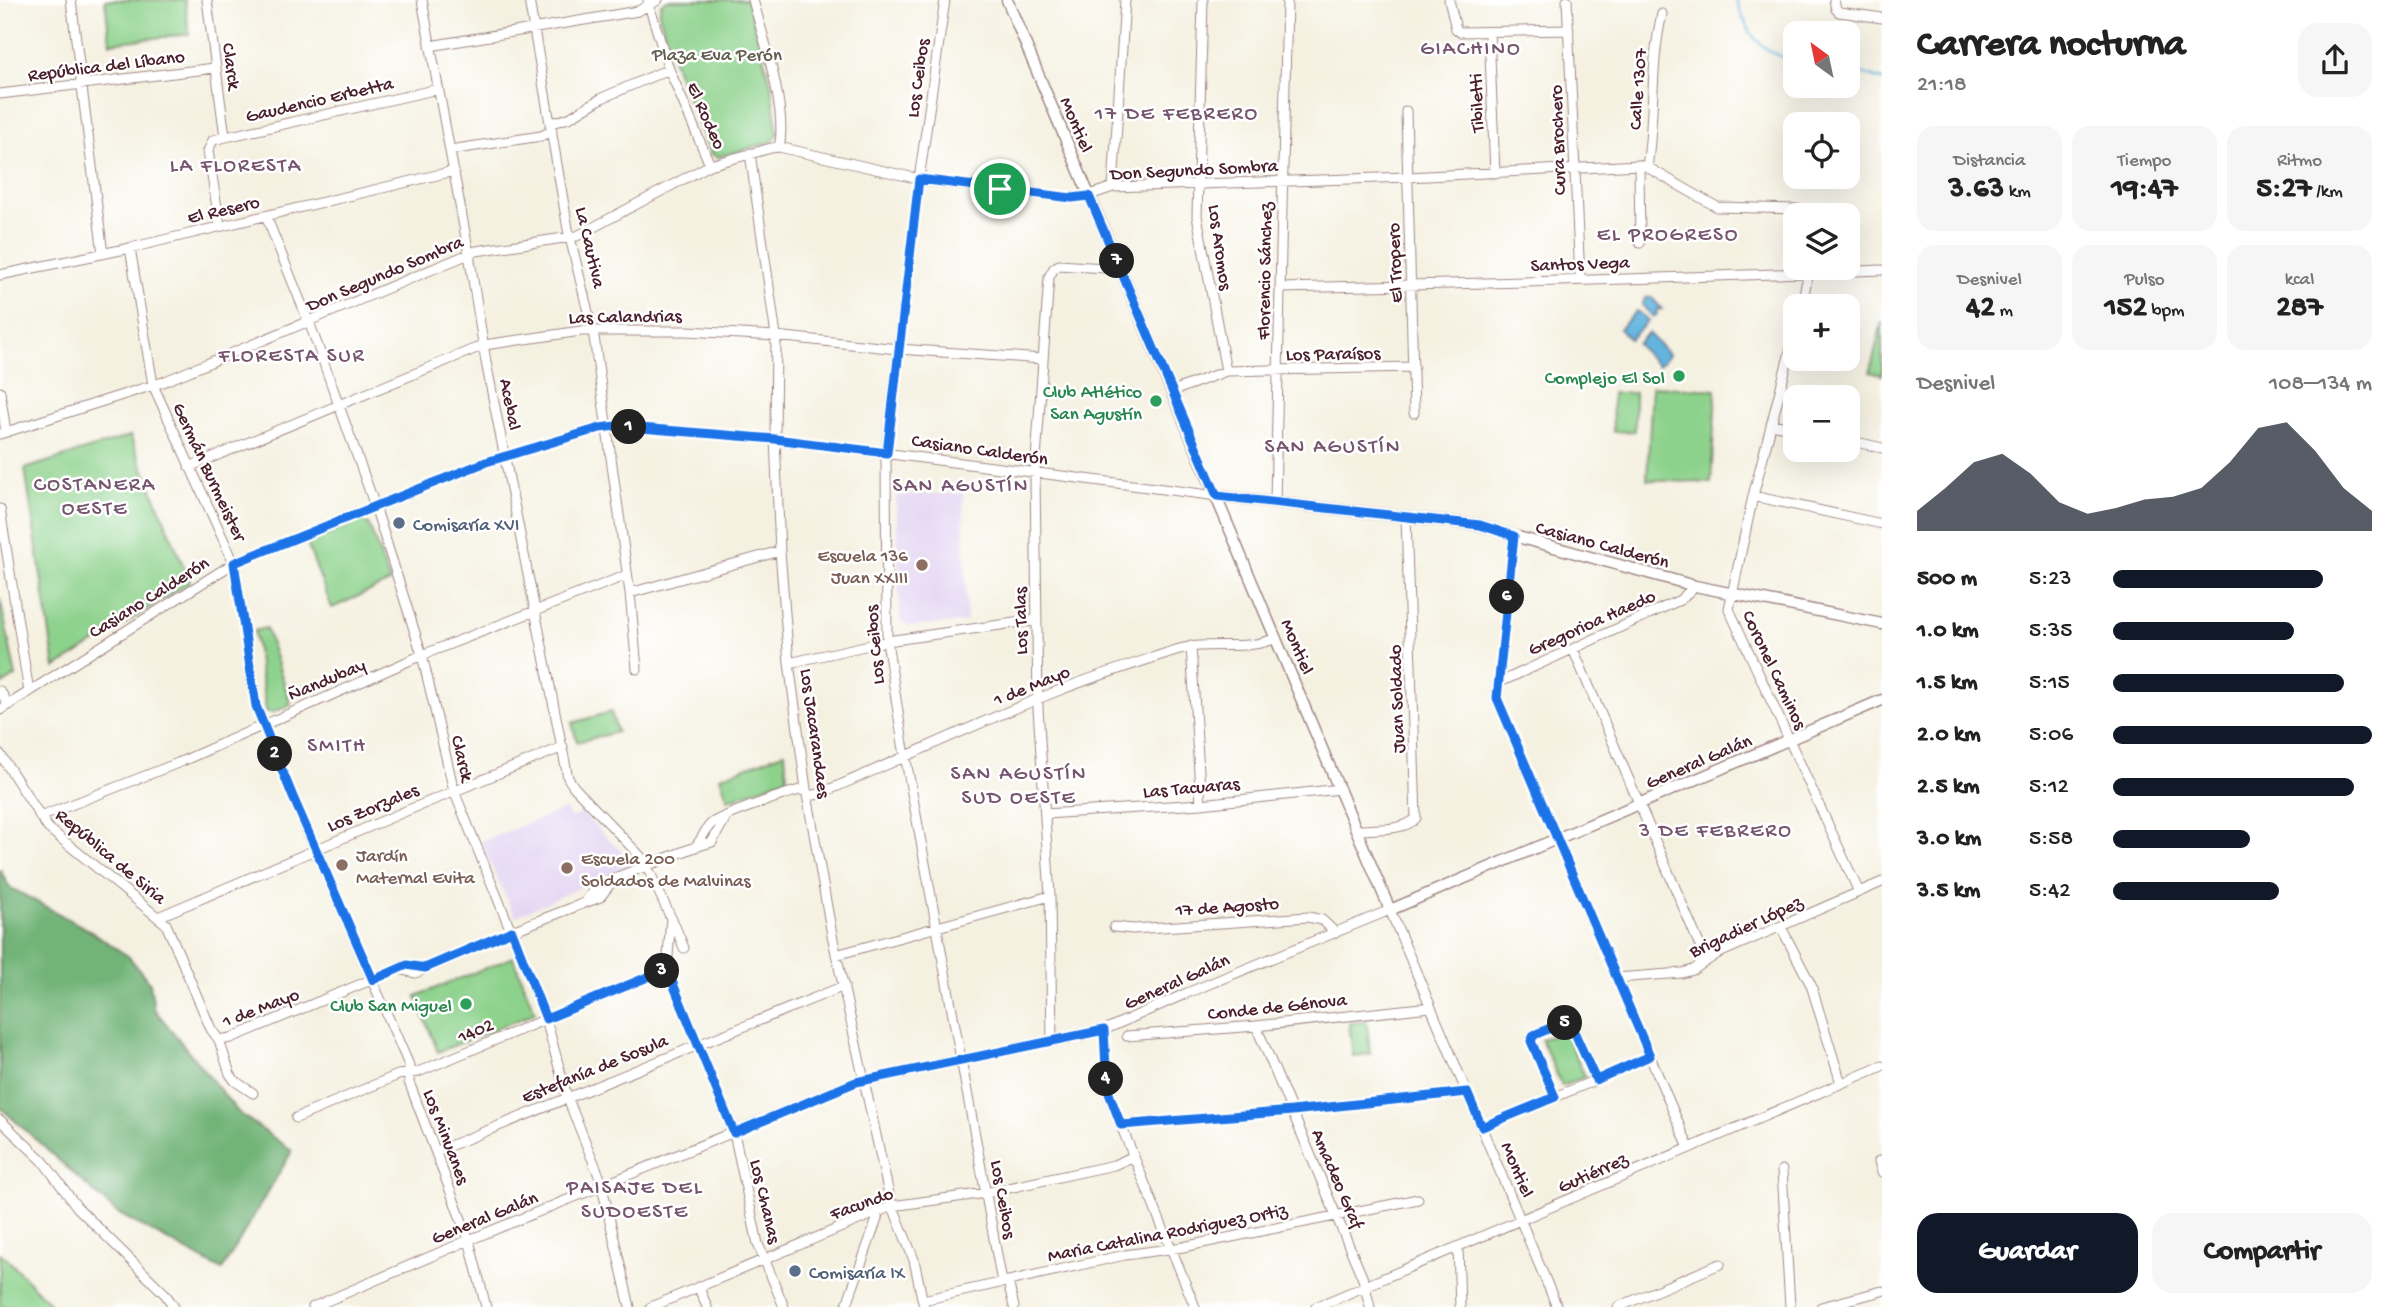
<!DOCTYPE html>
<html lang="es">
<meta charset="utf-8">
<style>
body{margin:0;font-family:"Gochi Hand",sans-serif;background:#f6f6f6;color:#222;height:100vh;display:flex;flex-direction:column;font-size:26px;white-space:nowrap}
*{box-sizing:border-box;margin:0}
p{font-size:23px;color:#767676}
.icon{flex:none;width:38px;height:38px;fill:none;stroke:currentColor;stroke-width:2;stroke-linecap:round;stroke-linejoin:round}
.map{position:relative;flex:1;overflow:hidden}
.sheet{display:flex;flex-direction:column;background:#fff;width:525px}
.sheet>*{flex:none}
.needle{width:46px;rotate:327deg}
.controls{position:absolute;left:1783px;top:21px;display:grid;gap:14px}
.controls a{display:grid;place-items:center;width:77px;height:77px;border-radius:14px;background:#fff;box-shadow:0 7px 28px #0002;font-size:35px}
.pin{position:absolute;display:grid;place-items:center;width:60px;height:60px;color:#fff;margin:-30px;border:4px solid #fff;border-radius:50%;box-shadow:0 2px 7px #0007}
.km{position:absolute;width:35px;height:35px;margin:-18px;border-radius:50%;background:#222;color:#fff;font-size:19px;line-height:35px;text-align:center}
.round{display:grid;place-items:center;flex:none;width:74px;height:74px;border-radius:21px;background:#f6f6f6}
.head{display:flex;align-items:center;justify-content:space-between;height:119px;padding:0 35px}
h1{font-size:38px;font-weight:700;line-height:52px}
.metrics{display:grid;grid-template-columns:repeat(3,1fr);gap:10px;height:119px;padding:7px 35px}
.metrics div{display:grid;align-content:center;border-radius:18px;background:#f6f6f6;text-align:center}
.metrics b{font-size:30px;font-weight:700}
.metrics small{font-size:19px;font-weight:400}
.metrics p{font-size:19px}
.chart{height:196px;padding:14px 35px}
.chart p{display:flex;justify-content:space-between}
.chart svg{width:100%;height:126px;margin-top:7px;fill:#111827;opacity:.7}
.action{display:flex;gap:14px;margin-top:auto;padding:14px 35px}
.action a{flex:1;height:80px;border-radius:21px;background:#111827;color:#fff;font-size:28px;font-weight:700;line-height:80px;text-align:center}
.action a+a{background:#f6f6f6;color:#222}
ul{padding:0 35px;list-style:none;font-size:23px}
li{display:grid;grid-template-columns:112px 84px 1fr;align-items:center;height:52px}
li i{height:18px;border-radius:9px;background:#111827}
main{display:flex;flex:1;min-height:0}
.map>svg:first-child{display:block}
.built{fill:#e3d3f2}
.green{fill:#8dd28c;stroke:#6c785c;stroke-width:2}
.forest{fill:#72b478;stroke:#5e6a52;stroke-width:2}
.water{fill:#64b5df;stroke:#576a85;stroke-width:2}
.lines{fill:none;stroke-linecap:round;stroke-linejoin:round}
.stream{stroke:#64b5df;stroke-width:2.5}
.minor-casing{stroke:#a08886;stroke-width:11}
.tertiary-casing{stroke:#a08886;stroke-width:13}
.minor{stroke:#fff;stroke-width:9}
.tertiary{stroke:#fff;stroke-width:10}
.route-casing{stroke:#fff;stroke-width:14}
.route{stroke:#1a73e8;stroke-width:9}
.leisure-dot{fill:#2e9e5b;stroke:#fff;stroke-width:2.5}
.service-dot{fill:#5c6f8a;stroke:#fff;stroke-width:2.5}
.education-dot{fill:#8d6e63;stroke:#fff;stroke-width:2.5}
.labels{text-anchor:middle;stroke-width:5;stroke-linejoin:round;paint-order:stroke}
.park-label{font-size:19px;fill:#615e4d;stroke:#fff}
.street-label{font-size:19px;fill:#4a1f2b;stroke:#fff}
.leisure-label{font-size:19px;fill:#27864d;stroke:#fff;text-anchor:end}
.service-label{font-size:19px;fill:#4e5e75;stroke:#fff;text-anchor:start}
.education-label{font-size:19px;fill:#785e54;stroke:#fff;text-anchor:start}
.neighbourhood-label{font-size:21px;letter-spacing:2px;fill:#76556f;stroke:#fff}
</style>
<main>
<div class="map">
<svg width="1882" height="1307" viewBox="0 0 1882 1307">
<rect width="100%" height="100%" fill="#fff"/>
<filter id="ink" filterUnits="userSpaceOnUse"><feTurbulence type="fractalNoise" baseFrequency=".0143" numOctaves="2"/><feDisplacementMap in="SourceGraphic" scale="14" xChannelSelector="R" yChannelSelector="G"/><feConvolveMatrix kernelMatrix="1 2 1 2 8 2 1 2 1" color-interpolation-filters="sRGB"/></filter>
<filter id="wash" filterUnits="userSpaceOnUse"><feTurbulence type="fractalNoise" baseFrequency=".00686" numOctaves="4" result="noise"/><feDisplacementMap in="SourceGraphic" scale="28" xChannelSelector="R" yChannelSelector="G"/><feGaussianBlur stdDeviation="1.57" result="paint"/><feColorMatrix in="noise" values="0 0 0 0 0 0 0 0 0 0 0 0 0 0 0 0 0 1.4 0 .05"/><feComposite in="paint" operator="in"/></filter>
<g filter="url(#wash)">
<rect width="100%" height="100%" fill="#f5f1e1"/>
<path class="built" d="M 963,493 L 967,622 L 909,626 L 900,620 L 896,495 Z
M 566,809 L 570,818 L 582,813 L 633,863 L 515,917 L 480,842 Z"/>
<path class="green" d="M 105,0 L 185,0 L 189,34 L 110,43 Z
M 667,0 L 747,0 L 771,84 L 778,134 L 772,142 L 718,157 L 711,154 L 677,72 L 659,14 L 661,4 Z
M 1882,322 L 1882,375 L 1870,372 Z
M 1652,386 L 1716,390 L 1711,483 L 1647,480 Z
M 1612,393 L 1635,393 L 1635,431 L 1613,432 Z
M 130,436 L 190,582 L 55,668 L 25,469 Z
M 362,519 L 369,525 L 390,582 L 332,608 L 307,544 Z
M 0,598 L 16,676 L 4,684 L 0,678 Z
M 266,628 L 291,705 L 271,713 L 266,711 L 254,631 Z
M 611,712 L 617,732 L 577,742 L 572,723 Z
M 785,752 L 787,778 L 728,800 L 720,777 Z
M 513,957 L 535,1013 L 438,1052 L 416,996 Z
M 1367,1021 L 1370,1054 L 1353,1056 L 1349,1023 Z
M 1566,1032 L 1585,1077 L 1562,1086 L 1541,1039 Z
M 0,1253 L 7,1259 L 53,1307 L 0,1307 Z"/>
<path class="forest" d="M 0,869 L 9,887 L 89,930 L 129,957 L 150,983 L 154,1009 L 238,1112 L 292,1151 L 222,1270 L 117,1213 L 0,1107 Z"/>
<path class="water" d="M 1651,297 L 1662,309 L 1656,310 L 1657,314 L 1653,317 L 1642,305 L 1645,298 Z
M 1637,311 L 1648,321 L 1630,339 L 1619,329 Z
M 1648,333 L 1669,355 L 1658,366 L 1637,344 Z"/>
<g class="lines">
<path class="stream" d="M 1736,0 C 1748,34 1758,52 1796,61
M 1848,68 L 1882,80"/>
</g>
</g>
<g filter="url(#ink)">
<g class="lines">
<defs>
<path id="minor" d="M 71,0 L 103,254
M 207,0 L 225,137
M 422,0 L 469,254 L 486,362 L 568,778 L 574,787 L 644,860 L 671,918 L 667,969 L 734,1133 L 758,1244 L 784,1307
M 529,0 L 568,229 L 594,337 L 630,593 L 637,669
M 753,0 C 763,37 788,111 779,147
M 945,0 L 919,179 L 886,453 L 887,641 L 903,744 L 1002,1282
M 1203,0 L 1197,216 L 1226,371
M 1449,0 L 1456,29 L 1460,32 L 1569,30
M 1567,0 L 1580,279
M 1834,0 L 1836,9 L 1839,12 L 1882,18
M 648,2 L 669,69 L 710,165
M 1489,32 L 1495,173
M 430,46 L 638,11 L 658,0
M 0,94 L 215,68
M 1406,111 L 1414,413
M 551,123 L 569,118 L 602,98 L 669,69
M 450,150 L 541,136 L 552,131
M 750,153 L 776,336 L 775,439 L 780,551 L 789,663 L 806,789 L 832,935 L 890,1199 L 914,1260 L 924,1307
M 1639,165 L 1640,243
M 1647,167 C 1655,116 1650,64 1662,14
M 1113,187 L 1125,0
M 266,216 L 312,330 L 375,506 L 422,655 L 454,791 L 544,1012 L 567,1097 L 600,1178 L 630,1307
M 220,226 L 208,151 L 213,140 L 438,89
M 130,248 L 153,385 L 234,563 L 256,706 L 293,798 L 409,1065 L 409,1082 L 469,1240 L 486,1307
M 0,275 L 130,248 L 454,171
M 1280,288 C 1481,284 1681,278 1882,270
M 1801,306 L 1810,268
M 1796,328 L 1753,496 L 1729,609 L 1859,892
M 1173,391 L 1226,371 L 1414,367
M 0,392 L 6,432
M 1771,424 L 1796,429
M 0,434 L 163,382 L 476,251 L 577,236 L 710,165 L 771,148 L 779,147 L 928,181 L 1072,198 L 1084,197 L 1113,187 L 1408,177 L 1639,165 L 1647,167 L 1717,207 L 1797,209 L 1809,215
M 1848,440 L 1882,448
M 189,467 L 484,345 L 581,331 L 687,331 L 776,336 L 898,349 L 1043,359
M 1753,496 L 1882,524
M 1275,501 L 1287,0
M 0,509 L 29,692
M 1514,536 L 1497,698 L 1689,1148
M 630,593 L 780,551
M 1191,646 L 1201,804
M 1573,649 L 1706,960
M 789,663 L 887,641 L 1036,620
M 1498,683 L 1680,600 L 1695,586
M 0,691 L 9,705
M 0,710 L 234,563 L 486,462 L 600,428 L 616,426 L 775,439 L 1217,496
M 0,754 L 48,828 L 166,924 L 211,1029 L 219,1040 L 230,1074 L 235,1081 L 253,1093
M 808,796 L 819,794 C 900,760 979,722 1060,690 C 1098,675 1137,663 1176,650 C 1208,640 1246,652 1276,638
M 1045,814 L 1201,804 L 1340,789
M 40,817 L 178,763 L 422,655 L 627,575
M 1357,830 C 1374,829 1405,831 1416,818 L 1406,517
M 695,847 C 702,840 704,831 711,824 C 717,817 794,790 806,789
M 615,878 L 695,847 L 712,842 L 726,817
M 158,917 L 406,811 L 563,747
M 672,919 L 684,948
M 1114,927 L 1133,929 L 1308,917 L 1322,920 L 1336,933
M 1781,927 L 1811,985 L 1841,1083
M 836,955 L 1050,896
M 399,969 L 415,973 L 512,931 L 600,897 L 615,878 L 598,885 L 585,902
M 1617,978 L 1682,973 L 1693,970 L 1717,954 L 1882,882
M 1256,1026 L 1363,1279 L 1370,1307
M 1104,1030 L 1107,1088 L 1109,1096 L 1195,1307
M 1127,1036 L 1256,1026 L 1430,1007
M 219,1040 L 231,1038 L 407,965 L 425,968
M 1052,1042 L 1050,896 L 1038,708 L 1035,473 L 1049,277 L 1054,268 L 1059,265 L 1105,268 L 1119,265
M 1555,1097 L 1531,1040 L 1534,1035 L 1561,1023 L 1572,1027 L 1596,1080
M 296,1118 L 398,1075 L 418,1072 L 667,969
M 0,1120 L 43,1161 L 77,1207 L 165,1294 L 174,1307
M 1121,1125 L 1292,1111 L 1467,1092
M 1482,1127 L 1596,1080 L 1650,1056
M 437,1151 L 844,986
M 1879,1161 L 1882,1172
M 1782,1170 L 1790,1307
M 1458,1247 L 1460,1307
M 1008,1281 L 1014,1307
M 699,1288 L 707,1307
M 923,1300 L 1125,1255 L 1183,1247 L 1418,1199
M 313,1307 L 469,1240 L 856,1082 L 1104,1030 L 1187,993 L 1390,910 L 1557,1307
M 651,1307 L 892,1206 L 986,1193 L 1114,1165 L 1134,1156
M 846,1307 L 877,1219 L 878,1211
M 1316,1307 L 1882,1066
M 1618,1307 L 1720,1264
M 1821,1307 L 1882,1291"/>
<path id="tertiary" d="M 1007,0 L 1390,910 L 1882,700
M 1217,496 L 1480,525 L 1514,536 L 1695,586 L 1882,624"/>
</defs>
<use href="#minor" class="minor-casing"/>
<use href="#tertiary" class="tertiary-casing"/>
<use href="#minor" class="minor"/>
<use href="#tertiary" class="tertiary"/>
</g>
</g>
<g class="lines" filter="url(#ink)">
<defs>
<path id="route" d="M 919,179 L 1072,198 L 1089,196 L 1217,496 L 1480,525 L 1514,536 L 1497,698 L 1650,1056 L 1596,1080 L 1572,1027 L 1562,1023 L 1534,1035 L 1531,1041 L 1555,1097 L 1482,1127 L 1467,1092 L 1292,1111 L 1121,1125 L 1107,1088 L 1104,1030 L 856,1082 L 734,1133 L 667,969 L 546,1019 L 512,931 L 425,968 L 407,965 L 373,980 L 293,797 L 256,706 L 234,563 L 486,462 L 600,428 L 616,426 L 775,439 L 887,453 Z"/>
</defs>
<use href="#route" class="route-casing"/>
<use href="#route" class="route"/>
</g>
<g class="leisure-dot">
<circle cx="1679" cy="376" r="7"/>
<circle cx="1156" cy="401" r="7"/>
<circle cx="466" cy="1004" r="7"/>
</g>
<g class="service-dot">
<circle cx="399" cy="523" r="7"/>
<circle cx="795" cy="1271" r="7"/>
</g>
<g class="education-dot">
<circle cx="922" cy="565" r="7"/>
<circle cx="342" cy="865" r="7"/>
<circle cx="567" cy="868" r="7"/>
</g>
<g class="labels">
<g class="park-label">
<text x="717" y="60">Plaza Eva Perón</text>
</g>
<g class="street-label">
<text transform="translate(106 64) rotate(-7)" y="7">República del Líbano</text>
<text transform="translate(233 66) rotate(82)" y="7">Clarck</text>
<text transform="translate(916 78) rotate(-82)" y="7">Los Ceibos</text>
<text transform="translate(1636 89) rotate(-86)" y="7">Calle 1307</text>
<text transform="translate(319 98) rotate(-13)" y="7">Gaudencio Erbetta</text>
<text transform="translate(1475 103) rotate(-92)" y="7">Tibiletti</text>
<text transform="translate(708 115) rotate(66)" y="7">El Rodeo</text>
<text transform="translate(1078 124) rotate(67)" y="7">Montiel</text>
<text transform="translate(1556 140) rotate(-92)" y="7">Cura Brochero</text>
<text transform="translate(1194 168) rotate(-3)" y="7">Don Segundo Sombra</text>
<text transform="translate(223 208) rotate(-13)" y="7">El Resero</text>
<text transform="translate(592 247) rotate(77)" y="7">La Cautiva</text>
<text transform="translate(1222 247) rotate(82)" y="7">Los Aromos</text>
<text transform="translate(1580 262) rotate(-2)" y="7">Santos Vega</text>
<text transform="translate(1393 263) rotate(-92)" y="7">El Tropero</text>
<text transform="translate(1263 271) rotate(-89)" y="7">Florencio Sánchez</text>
<text transform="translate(384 272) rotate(-23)" y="7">Don Segundo Sombra</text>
<text transform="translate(625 315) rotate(-1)" y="7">Las Calandrias</text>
<text transform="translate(1333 352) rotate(-1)" y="7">Los Paraísos</text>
<text transform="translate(512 404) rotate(79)" y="7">Acebal</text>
<text transform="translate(980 448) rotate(8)" y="7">Casiano Calderón</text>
<text transform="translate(211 471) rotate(65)" y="7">Germán Burmeister</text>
<text transform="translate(1603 543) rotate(15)" y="7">Casiano Calderón</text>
<text transform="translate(148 596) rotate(-32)" y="7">Casiano Calderón</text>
<text transform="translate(1019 621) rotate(-91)" y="7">Los Talas</text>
<text transform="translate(1591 621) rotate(-24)" y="7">Gregorioa Haedo</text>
<text transform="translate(873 645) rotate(-95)" y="7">Los Ceibos</text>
<text transform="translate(1299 646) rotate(67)" y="7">Montiel</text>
<text transform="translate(1776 669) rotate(65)" y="7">Coronel Caminos</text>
<text transform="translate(326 678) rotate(-23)" y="7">Ñandubay</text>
<text transform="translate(1031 684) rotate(-22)" y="7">1 de Mayo</text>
<text transform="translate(1395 699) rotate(-92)" y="7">Juan Soldado</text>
<text transform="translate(817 733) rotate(82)" y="7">Los Jacarandaes</text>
<text transform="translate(464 758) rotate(76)" y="7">Clarck</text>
<text transform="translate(1698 760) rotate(-23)" y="7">General Galán</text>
<text transform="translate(1191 786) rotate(-5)" y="7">Las Tacuaras</text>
<text transform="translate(372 806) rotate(-23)" y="7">Los Zorzales</text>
<text transform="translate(112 855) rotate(40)" y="7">República de Siria</text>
<text transform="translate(1227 905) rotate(-4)" y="7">17 de Agosto</text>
<text transform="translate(1745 925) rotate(-25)" y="7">Brigadier López</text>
<text transform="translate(1176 980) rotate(-24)" y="7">General Galán</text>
<text transform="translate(1277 1005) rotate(-6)" y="7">Conde de Génova</text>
<text transform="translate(260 1006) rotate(-21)" y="7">1 de Mayo</text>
<text transform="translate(475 1029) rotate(-23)" y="7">1402</text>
<text transform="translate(594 1067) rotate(-22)" y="7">Estefanía de Sosula</text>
<text transform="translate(448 1136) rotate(69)" y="7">Los Minuanes</text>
<text transform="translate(1519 1169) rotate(67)" y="7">Montiel</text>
<text transform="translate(1592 1171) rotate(-24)" y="7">Gutiérrez</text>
<text transform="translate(1339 1178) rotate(67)" y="7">Amadeo Graf</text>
<text transform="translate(1005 1199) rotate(80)" y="7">Los Ceibos</text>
<text transform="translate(767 1201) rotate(77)" y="7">Los Chanas</text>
<text transform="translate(861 1202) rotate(-20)" y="7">Facundo</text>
<text transform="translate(484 1216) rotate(-22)" y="7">General Galán</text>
<text transform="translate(1167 1231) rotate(-11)" y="7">Maria Catalina Rodriguez Ortiz</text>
</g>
<g class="leisure-label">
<text x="1665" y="383">Complejo El Sol</text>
<text x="1142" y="397">Club Atlético<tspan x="1142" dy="22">San Agustín</tspan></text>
<text x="452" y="1011">Club San Miguel</text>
</g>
<g class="service-label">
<text x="413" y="530">Comisaría XVI</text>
<text x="809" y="1278">Comisaría IX</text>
</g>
<g class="education-label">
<text x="908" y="561" text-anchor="end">Escuela 136<tspan x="908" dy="22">Juan XXIII</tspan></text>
<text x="356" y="861">Jardín<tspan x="356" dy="22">Maternal Evita</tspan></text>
<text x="581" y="864">Escuela 200<tspan x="581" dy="22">Soldados de Malvinas</tspan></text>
</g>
<g class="neighbourhood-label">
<text x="1471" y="54">GIACHINO</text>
<text x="1177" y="119">17 DE FEBRERO</text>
<text x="236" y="171">LA FLORESTA</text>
<text x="1668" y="240">EL PROGRESO</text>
<text x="292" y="361">FLORESTA SUR</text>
<text x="1333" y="452">SAN AGUSTÍN</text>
<text x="95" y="490">COSTANERA<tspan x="95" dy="24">OESTE</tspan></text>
<text x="961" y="491">SAN AGUSTÍN</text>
<text x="337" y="751">SMITH</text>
<text x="1019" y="779">SAN AGUSTÍN<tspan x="1019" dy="24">SUD OESTE</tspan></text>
<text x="1716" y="836">3 DE FEBRERO</text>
<text x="635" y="1193">PAISAJE DEL<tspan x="635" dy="24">SUDOESTE</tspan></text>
</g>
</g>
</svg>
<div class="controls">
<a><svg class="needle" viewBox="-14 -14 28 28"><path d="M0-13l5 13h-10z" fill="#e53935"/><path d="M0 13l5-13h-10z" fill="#767676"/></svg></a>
<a><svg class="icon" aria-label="locate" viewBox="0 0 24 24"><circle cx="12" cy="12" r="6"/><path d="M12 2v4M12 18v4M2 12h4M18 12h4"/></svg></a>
<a><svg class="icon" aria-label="layers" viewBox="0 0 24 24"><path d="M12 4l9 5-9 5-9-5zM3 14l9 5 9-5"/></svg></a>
<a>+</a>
<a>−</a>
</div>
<div class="pin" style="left:1000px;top:189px;background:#1e9e55"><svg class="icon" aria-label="arrive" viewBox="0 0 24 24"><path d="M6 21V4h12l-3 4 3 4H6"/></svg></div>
<b class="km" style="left:629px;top:427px">1</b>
<b class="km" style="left:275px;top:754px">2</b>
<b class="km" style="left:662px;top:971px">3</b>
<b class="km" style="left:1106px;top:1079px">4</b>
<b class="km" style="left:1565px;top:1023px">5</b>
<b class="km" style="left:1507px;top:597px">6</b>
<b class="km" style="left:1117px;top:261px">7</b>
</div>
<section class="sheet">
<div class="head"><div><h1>Carrera nocturna</h1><p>21:18</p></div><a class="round"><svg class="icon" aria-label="share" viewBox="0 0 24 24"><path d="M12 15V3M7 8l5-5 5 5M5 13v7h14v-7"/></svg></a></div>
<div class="metrics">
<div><p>Distancia</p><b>3.63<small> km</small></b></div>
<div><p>Tiempo</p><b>19:47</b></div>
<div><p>Ritmo</p><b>5:27<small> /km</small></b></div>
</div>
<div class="metrics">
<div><p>Desnivel</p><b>42<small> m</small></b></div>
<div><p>Pulso</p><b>152<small> bpm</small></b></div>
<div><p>kcal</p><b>287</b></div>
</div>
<div class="chart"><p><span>Desnivel</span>108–134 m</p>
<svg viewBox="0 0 160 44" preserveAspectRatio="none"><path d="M0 44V37L10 29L20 20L30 17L40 24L50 34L60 38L70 36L80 33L90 32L100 29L110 20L120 8L130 6L140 16L150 29L160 37V44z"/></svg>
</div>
<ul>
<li><b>500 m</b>5:23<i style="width:81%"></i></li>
<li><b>1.0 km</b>5:35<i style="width:70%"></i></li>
<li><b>1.5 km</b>5:15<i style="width:89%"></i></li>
<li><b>2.0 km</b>5:06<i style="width:100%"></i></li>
<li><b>2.5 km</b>5:12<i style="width:93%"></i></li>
<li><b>3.0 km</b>5:58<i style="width:53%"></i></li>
<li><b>3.5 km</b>5:42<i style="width:64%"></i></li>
</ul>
<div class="action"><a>Guardar</a><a>Compartir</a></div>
</section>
</main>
